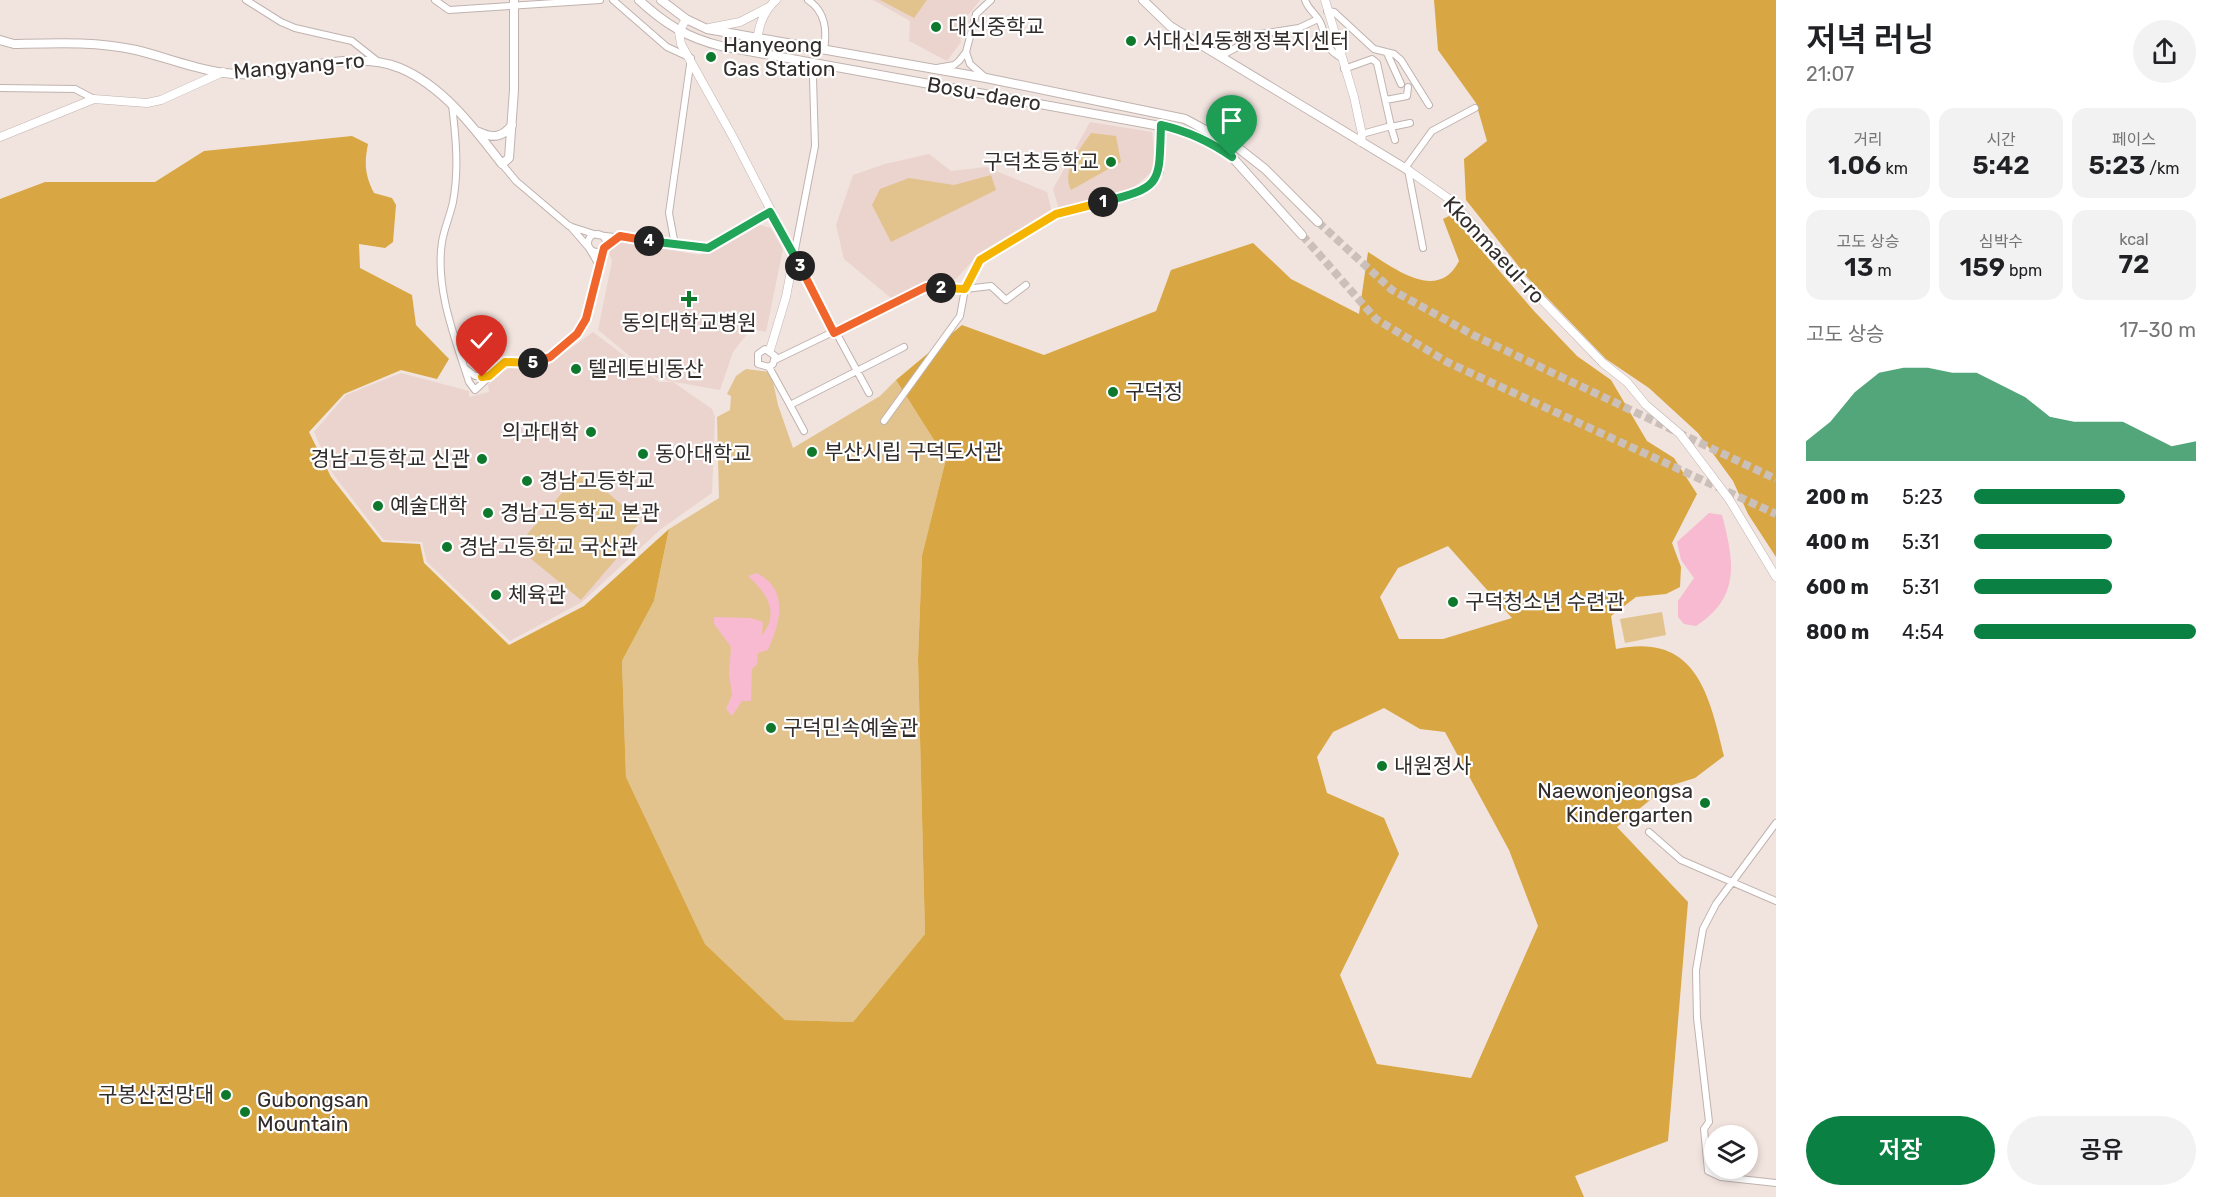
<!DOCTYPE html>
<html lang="ko">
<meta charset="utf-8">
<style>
body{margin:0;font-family:Rubik,"Noto Sans KR",sans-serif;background:#f2f2f2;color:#202124;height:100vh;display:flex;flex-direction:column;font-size:22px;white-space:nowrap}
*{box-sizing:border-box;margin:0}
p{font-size:20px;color:#757577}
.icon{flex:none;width:33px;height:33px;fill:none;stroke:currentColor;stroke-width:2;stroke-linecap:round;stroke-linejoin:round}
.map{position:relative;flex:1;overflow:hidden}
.drawer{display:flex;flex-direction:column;background:#fff;width:450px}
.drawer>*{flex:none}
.buttons{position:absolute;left:1704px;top:1125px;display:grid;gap:12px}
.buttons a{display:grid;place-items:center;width:54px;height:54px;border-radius:50%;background:#fff;box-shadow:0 3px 9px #0003;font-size:30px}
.pin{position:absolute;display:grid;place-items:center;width:51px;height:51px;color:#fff;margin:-62px -26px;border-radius:50% 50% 50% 0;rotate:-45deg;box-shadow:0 0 6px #0007}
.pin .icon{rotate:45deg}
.km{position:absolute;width:30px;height:30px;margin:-15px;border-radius:50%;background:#222;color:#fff;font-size:16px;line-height:30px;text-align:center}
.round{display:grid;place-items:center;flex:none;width:63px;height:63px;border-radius:32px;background:#f2f2f2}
.head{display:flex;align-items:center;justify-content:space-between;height:102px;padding:0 30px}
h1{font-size:33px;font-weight:600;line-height:45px}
.metrics{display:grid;grid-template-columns:repeat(3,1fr);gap:9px;height:102px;padding:6px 30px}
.metrics div{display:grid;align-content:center;border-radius:15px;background:#f2f2f2;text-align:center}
.metrics b{font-size:26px;font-weight:600}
.metrics small{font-size:16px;font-weight:400}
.metrics p{font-size:16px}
.chart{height:168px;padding:12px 30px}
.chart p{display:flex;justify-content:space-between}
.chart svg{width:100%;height:108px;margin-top:6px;fill:#0b8043;opacity:.7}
.primary-button{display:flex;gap:12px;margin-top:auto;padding:12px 30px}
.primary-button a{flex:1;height:69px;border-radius:36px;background:#0b8043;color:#fff;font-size:24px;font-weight:600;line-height:69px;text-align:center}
.primary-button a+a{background:#f2f2f2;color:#202124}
ul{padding:0 30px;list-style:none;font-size:20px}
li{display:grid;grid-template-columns:96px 72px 1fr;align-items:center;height:45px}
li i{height:15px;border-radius:8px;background:#0b8043}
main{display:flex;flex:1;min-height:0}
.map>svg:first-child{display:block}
.built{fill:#ebd4cd}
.green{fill:#e2c38d}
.forest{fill:#d8a642;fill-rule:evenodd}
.water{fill:#f7bad1}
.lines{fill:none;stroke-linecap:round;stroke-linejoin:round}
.secondary-tunnel{stroke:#cbbfba;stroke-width:8;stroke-dasharray:8 4;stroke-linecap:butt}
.minor-casing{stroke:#c0b3af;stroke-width:8}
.tertiary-casing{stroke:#c0b3af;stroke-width:9}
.secondary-casing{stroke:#c0b3af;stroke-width:10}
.minor{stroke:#fff;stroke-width:6}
.tertiary{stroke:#fff;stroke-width:8}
.secondary{stroke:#fff;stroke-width:8}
.split-1-casing{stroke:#fff;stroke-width:12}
.split-2-casing{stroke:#fff;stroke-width:12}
.split-3-casing{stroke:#fff;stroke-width:12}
.split-4-casing{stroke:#fff;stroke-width:12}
.split-5-casing{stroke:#fff;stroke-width:12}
.split-6-casing{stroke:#fff;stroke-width:12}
.split-1{stroke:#22a559;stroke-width:8}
.split-2{stroke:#f5b400;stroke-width:8}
.split-3{stroke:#f0652b;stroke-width:8}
.split-4{stroke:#22a559;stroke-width:8}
.split-5{stroke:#f0652b;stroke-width:8}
.split-6{stroke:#f5b400;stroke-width:8}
.poi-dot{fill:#0e792d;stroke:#fff;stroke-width:2}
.labels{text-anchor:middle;stroke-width:4.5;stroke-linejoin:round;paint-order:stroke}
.poi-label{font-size:21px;fill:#322d2b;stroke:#fff;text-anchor:start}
.street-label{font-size:21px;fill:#322d2b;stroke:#fff}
</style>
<main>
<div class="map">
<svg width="1776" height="1197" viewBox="0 0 1776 1197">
<rect width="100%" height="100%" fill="#f1e3de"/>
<path class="built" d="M 873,0 L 980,0 L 965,19 L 959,32 L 961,42 L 947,61 L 909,41 L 910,21 Z
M 1090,122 L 1152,132 L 1156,168 L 1133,188 L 1059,210 L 1053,189 Z
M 929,154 L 951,171 L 986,167 L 1047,192 L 1052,213 L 980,253 L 956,279 L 923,282 L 892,299 L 844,259 L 836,225 L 853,175 L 885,164 Z
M 757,224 L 771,228 L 783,249 L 766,332 L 751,329 L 733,352 L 720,390 L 658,379 L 598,330 L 612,261 L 609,253 L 617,241 L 700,255 Z
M 593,332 L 659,382 L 673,382 L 712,409 L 715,417 L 712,493 L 661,529 L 582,602 L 510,641 L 427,562 L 422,542 L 384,540 L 333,474 L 314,432 L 346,395 L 401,373 L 469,391 L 469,397 L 489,392 L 488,385 L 509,366 L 530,371 L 547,366 Z"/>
<path class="green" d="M 880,0 L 927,0 L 914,18 Z
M 1091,133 L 1116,136 L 1121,162 L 1071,190 C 1061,170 1080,149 1091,133 Z
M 991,175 L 996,190 L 891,242 L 872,205 L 880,189 L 909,178 L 954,185 Z
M 746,369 L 771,372 L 778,405 L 793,448 L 880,396 L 896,380 L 946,459 L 922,557 L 918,659 L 925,934 L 853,1022 L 785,1020 L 705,944 L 626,777 L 622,661 L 654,601 L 669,529 L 719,498 L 717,417 L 730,410 L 731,396 L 727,394 L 736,376 Z
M 581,470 L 641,521 L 619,547 L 623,551 L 581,600 L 524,553 L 527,549 L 520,543 Z
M 1662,612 L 1666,635 L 1625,643 L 1620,619 Z"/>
<path class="forest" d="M 1434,0 L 1776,0 L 1776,557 L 1748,514 L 1733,481 L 1698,433 L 1649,388 L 1606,359 L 1528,278 L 1466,200 L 1464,159 L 1487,141 L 1476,103 L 1438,50 Z
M 352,136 L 368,144 C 364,164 365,175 374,193 L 392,198 L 396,205 L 393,242 L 385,248 L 359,244 L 360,268 L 412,295 L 416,325 L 449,359 L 437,379 L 401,370 L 344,394 L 309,432 L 331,477 L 382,542 L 420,544 L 424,563 L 509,645 L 584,606 L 669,529 L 654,601 L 622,661 L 626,777 L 705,944 L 785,1020 L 853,1022 L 925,934 L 918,659 L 922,556 L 946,459 L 896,380 L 962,325 L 1044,355 L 1156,311 L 1171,270 L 1253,243 L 1291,279 L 1359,314 L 1368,252 C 1394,268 1438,303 1459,261 L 1443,219 L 1451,215 L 1534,311 L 1577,356 L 1611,380 L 1647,441 L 1674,458 L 1697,494 L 1672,543 L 1681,567 L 1680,587 L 1666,594 L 1636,597 L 1611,616 L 1616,649 C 1696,632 1709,694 1724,756 L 1695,778 L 1666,787 L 1617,827 L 1688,902 L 1668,1141 L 1575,1176 L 1584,1197 L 0,1197 L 0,199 L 45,182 L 155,182 L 204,151 ZM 1448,546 L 1512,618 L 1443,639 L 1399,639 L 1380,597 L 1398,568 ZM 1384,708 L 1420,729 L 1445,732 L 1509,850 L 1538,926 L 1471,1078 L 1377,1064 L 1340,975 L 1399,854 L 1384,818 L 1327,793 L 1317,757 L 1333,732 Z"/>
<path class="water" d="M 1709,513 L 1722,515 C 1734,561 1741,597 1696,626 L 1684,624 L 1678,617 L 1678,601 L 1694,578 L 1681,560 L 1677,542 Z
M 757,573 C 790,591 780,622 768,650 L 758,653 L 757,664 L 752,669 L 751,701 L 742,701 L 732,716 L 726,709 L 732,695 L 729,674 L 731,647 L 714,624 L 714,617 L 751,618 L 763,622 L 762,635 C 780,613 767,593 748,576 Z"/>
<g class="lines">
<path class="secondary-tunnel" d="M 1318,222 L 1392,290 L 1473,335 L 1776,479
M 1302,235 L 1376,319 L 1447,362 L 1776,514"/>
<defs>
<path id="minor" d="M 246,0 L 281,22 L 295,28 L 352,41 L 376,60
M 435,0 L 449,10 L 600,0
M 613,0 L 667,47 L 691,58 L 669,213 L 675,245
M 808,0 C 826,12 827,31 824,50
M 1305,0 C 1308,9 1314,12 1319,20 C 1327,34 1323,48 1340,57
M 1327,11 L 1334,12 L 1374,49 L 1394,54 L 1401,60 L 1429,105
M 966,52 L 970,64 L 986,78
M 1387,53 L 1401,84
M 1221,56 L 1261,34 L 1299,28 L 1318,19
M 816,64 L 813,78 L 815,146 L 794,255 L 869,393
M 937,68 L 954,65 L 959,61 L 966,52 L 976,14 L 991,0
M 1344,69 L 1372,59 L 1377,63 L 1391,126 L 1362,134
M 0,88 L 75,89 L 94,99
M 1386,100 L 1407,96 L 1408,87
M 452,105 C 456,138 459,170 453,202 C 450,216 444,229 442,242 C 435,289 455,338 469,382 L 475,390 L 505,362 L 541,361 L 550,357 L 577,334 L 586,319 L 604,248 L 620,236
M 1395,140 L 1391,127 L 1410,123
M 502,164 L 516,181 L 569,226 L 597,235 L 708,248 L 770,212
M 1405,168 L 1432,131 L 1475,108
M 1408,170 L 1423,248
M 570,226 L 589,248 L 599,265
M588 243a9 9 0 1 1 18 0a9 9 0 1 1-18 0Z
M 775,360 L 926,287 L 965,289 L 980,260 L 1056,214 L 1133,196 L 1149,186 L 1160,172 L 1161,125
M 769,367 L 773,364 L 775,356 L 765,349 L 758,354 L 758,364 L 769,367 L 790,405
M 466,369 L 475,376 L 489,376
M 884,421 L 960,316 L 965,289 L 991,286 L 1006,300 L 1026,285
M 804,431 L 790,405 L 904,347
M 1776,823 L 1716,904 L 1703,929 L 1696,970 L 1697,1018 L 1709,1122 L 1704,1129 L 1708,1171 L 1721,1177 L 1776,1183
M 1649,832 L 1681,860 L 1776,901"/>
<path id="tertiary" d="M 1325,0 L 1354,97 L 1362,134 L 1361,142
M 686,19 L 679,32 L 681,44 L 733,137 L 794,255 L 786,297 L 770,350
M 709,28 L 740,22 L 769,7
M 755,52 C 758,32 760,14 776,0
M 0,137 L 94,99 L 147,103 L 161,100 L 223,72
M 1408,170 L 1452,201 L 1512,269 L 1603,363 L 1627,382 L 1646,405 L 1680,434 L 1729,499 L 1776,577"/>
<path id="secondary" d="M 639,0 C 664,23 687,38 721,46 L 1182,130 L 1217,146 L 1232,157 L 1302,235
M 661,0 L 686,19 L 707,29 L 986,78 L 1185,119 L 1237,147 L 1265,169 L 1318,222
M 1143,0 L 1170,26 L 1408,170
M 0,40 L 14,44 C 55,43 96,41 136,50 C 173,59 214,77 252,74 C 299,70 355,50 400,68 C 443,86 475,129 502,164 L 509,158 L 514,90 L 514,0
M 479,132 C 493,139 503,137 512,125"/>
</defs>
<use href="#minor" class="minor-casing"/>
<use href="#tertiary" class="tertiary-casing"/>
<use href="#secondary" class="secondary-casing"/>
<use href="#minor" class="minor"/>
<use href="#tertiary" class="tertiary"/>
<use href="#secondary" class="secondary"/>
</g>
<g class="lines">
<defs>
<path id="split-1" d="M 1103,202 C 1163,187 1159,184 1161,125 C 1187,131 1211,142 1232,157"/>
<path id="split-2" d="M 941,288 L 965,289 L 980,260 L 1056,214 L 1103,202"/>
<path id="split-3" d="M 800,266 L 834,333 L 926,287 L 941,288"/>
<path id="split-4" d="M 649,241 L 708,248 L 770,212 L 800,266"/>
<path id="split-5" d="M 533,363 L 550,357 L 577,334 L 586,319 L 604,248 L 620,236 L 649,241"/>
<path id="split-6" d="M 482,377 L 489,376 L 505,362 L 533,363"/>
</defs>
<use href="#split-1" class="split-1-casing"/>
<use href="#split-2" class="split-2-casing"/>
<use href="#split-3" class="split-3-casing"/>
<use href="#split-4" class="split-4-casing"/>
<use href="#split-5" class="split-5-casing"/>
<use href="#split-6" class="split-6-casing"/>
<use href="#split-1" class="split-1"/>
<use href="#split-2" class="split-2"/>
<use href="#split-3" class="split-3"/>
<use href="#split-4" class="split-4"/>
<use href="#split-5" class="split-5"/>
<use href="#split-6" class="split-6"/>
</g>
<g class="poi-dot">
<circle cx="936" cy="27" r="6"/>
<circle cx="1131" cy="41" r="6"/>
<circle cx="711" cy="57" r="6"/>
<circle cx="1111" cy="162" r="6"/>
<path d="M686 290h6v6h6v6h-6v6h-6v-6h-6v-6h6z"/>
<circle cx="576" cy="369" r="6"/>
<circle cx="1113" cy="392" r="6"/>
<circle cx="591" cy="432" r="6"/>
<circle cx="812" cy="452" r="6"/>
<circle cx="643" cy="454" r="6"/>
<circle cx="482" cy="459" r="6"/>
<circle cx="527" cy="481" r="6"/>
<circle cx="378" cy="506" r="6"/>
<circle cx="488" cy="513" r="6"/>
<circle cx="447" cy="547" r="6"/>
<circle cx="496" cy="595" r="6"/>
<circle cx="1453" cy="602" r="6"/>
<circle cx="771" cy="728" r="6"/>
<circle cx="1382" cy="766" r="6"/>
<circle cx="1705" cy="803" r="6"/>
<circle cx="226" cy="1095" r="6"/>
<circle cx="245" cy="1112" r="6"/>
</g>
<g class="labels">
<g class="poi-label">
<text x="948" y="34">대신중학교</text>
<text x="1143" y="48">서대신4동행정복지센터</text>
<text x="723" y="52">Hanyeong<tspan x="723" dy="24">Gas Station</tspan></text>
<text x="1099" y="169" text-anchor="end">구덕초등학교</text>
<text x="689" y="330" text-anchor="middle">동의대학교병원</text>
<text x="588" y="376">텔레토비동산</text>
<text x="1125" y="399">구덕정</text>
<text x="579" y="439" text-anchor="end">의과대학</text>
<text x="824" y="459">부산시립 구덕도서관</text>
<text x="655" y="461">동아대학교</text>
<text x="470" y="466" text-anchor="end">경남고등학교 신관</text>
<text x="539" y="488">경남고등학교</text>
<text x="390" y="513">예술대학</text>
<text x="500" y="520">경남고등학교 본관</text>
<text x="459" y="554">경남고등학교 국산관</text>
<text x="508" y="602">체육관</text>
<text x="1465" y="609">구덕청소년 수련관</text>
<text x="783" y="735">구덕민속예술관</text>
<text x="1394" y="773">내원정사</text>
<text x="1693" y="798" text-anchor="end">Naewonjeongsa<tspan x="1693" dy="24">Kindergarten</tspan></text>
<text x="214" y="1102" text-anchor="end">구봉산전망대</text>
<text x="257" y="1107">Gubongsan<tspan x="257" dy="24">Mountain</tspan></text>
</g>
<g class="street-label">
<text transform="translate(299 66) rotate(-5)" y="7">Mangyang-ro</text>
<text transform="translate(984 94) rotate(10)" y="7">Bosu-daero</text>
<text transform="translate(1494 250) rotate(47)" y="7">Kkonmaeul-ro</text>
</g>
</g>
</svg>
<div class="buttons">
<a><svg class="icon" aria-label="layers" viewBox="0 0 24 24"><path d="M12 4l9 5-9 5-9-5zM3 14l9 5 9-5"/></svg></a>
</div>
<div class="pin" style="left:1232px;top:157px;background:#1e9e55"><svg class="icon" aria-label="arrive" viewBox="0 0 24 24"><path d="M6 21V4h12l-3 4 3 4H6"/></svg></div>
<div class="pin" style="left:482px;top:377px;background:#d93025"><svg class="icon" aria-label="check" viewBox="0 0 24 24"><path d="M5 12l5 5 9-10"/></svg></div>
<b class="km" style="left:1103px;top:202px">1</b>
<b class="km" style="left:941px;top:288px">2</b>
<b class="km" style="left:800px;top:266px">3</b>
<b class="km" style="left:649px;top:241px">4</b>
<b class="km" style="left:533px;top:363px">5</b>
</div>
<section class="drawer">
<div class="head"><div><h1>저녁 러닝</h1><p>21:07</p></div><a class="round"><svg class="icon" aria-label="share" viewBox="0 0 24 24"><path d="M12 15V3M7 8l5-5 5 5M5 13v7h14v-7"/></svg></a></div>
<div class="metrics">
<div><p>거리</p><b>1.06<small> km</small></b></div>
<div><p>시간</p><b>5:42</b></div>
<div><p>페이스</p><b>5:23<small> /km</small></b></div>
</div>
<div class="metrics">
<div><p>고도 상승</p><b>13<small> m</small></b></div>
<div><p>심박수</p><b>159<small> bpm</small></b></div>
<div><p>kcal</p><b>72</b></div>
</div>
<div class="chart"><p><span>고도 상승</span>17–30 m</p>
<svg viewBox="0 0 160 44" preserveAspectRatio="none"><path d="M0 44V36L10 28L20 16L30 8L40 6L50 6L60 8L70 8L80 13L90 18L100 26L110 28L120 28L130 28L140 33L150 38L160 36V44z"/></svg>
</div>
<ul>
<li><b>200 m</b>5:23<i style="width:68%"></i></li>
<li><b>400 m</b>5:31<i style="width:62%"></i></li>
<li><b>600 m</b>5:31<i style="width:62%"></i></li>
<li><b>800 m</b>4:54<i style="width:100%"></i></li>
</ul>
<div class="primary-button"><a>저장</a><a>공유</a></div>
</section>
</main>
